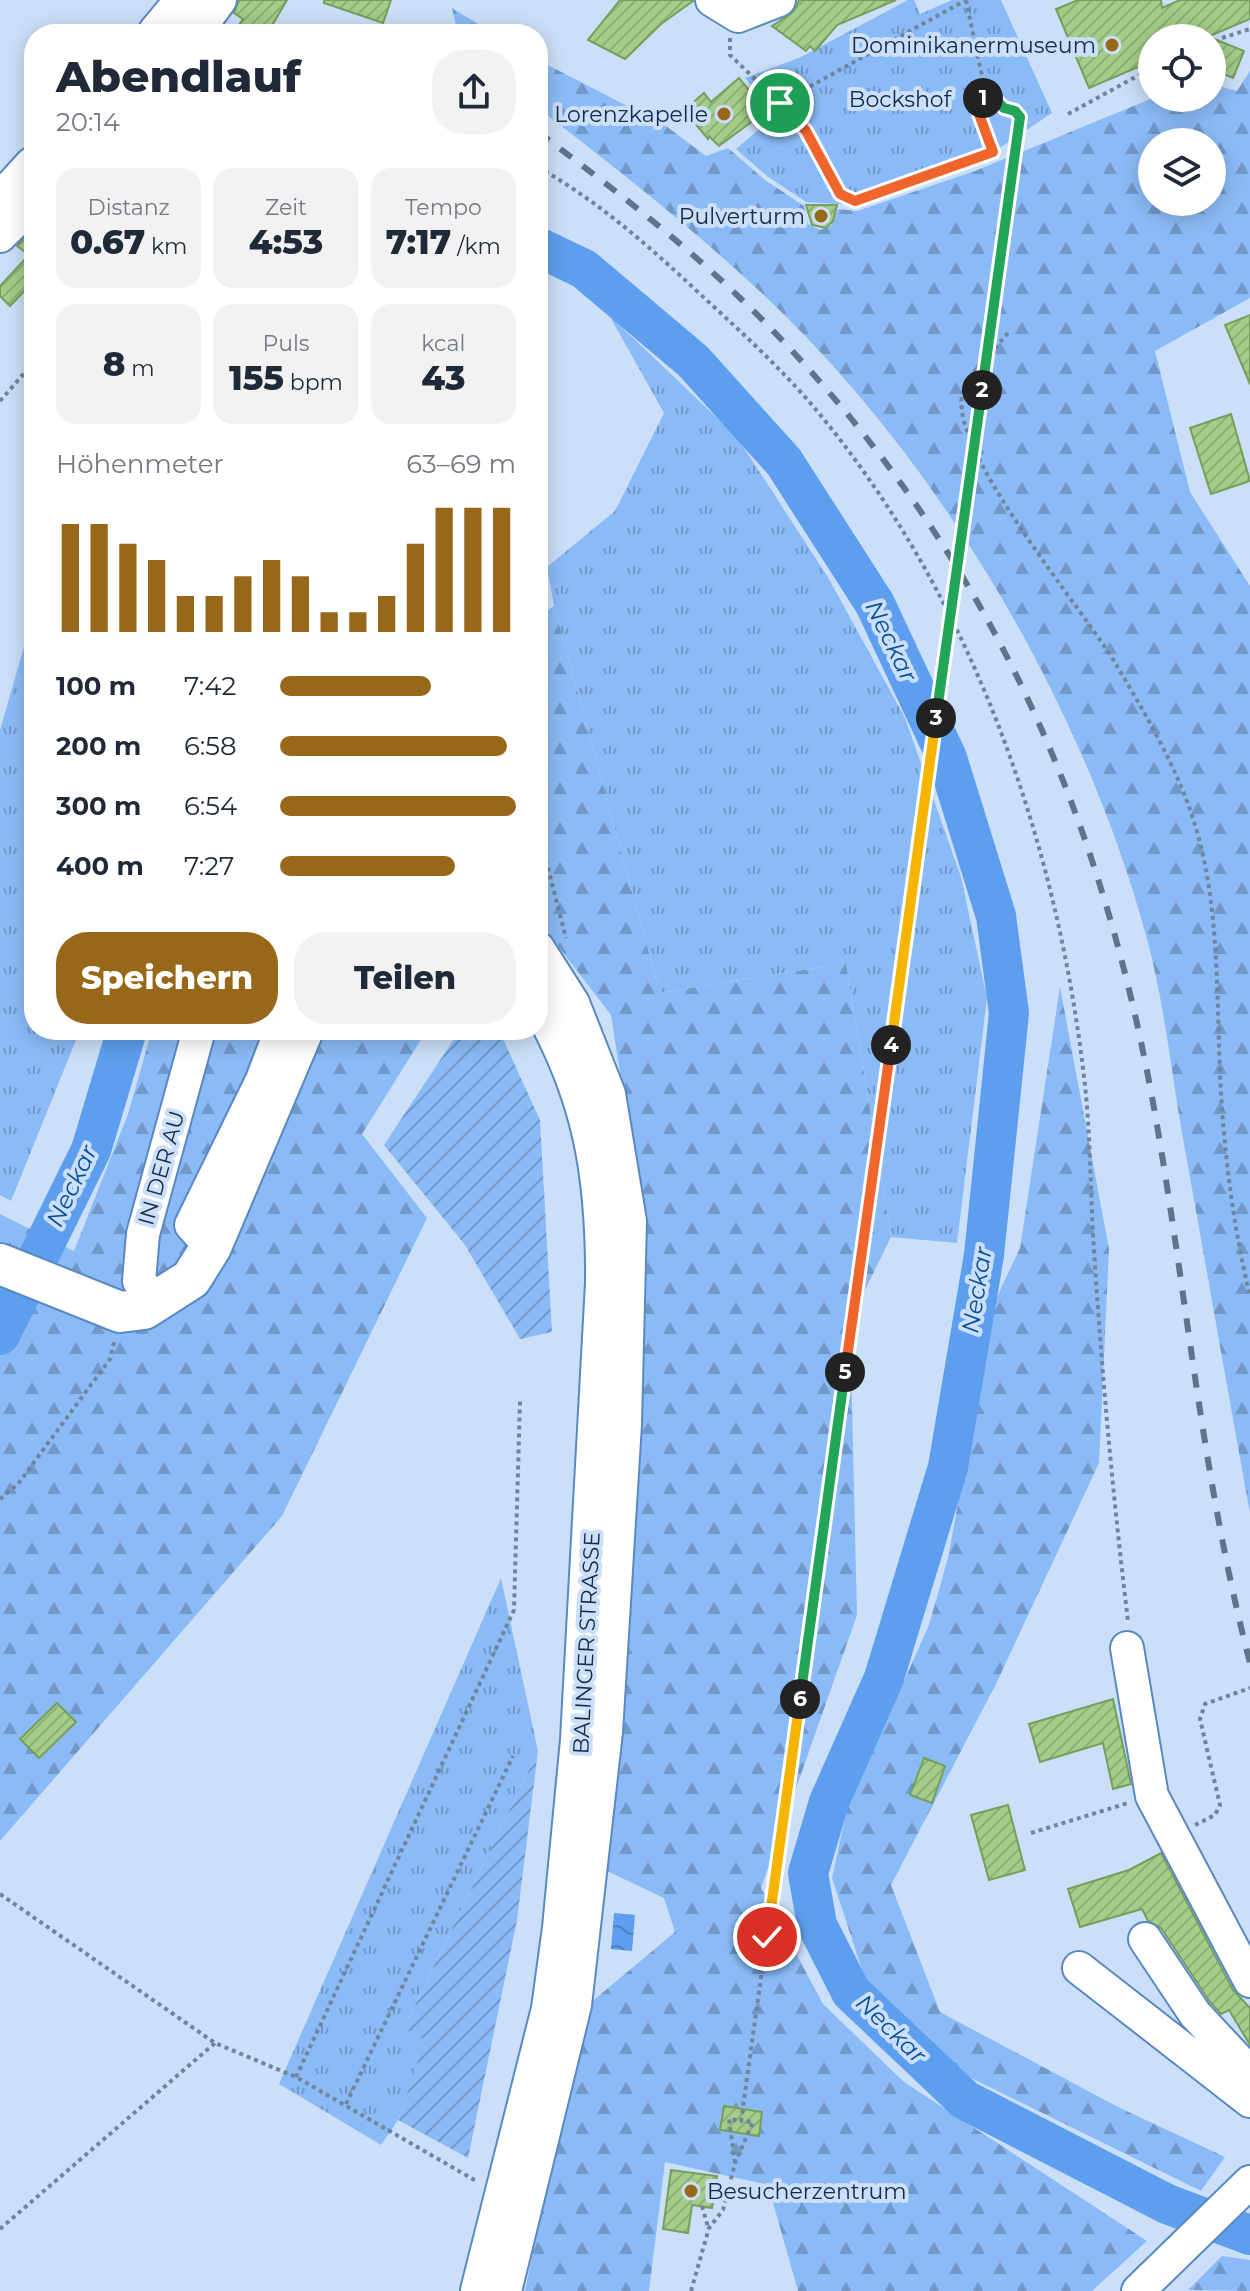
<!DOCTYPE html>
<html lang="de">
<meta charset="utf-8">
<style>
body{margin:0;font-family:Montserrat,sans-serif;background:#f2f2f3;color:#1f2937;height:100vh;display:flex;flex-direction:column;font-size:30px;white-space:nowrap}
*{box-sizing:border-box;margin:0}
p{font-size:26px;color:#747a83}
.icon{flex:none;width:44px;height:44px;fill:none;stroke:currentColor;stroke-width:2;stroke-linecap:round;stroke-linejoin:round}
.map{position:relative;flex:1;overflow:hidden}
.details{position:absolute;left:24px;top:24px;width:524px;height:1016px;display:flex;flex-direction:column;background:#fff;border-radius:32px;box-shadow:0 4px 20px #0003}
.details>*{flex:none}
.tools{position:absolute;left:1138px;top:24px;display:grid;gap:16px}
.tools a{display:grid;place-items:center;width:88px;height:88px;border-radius:50%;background:#fff;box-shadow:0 4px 20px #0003;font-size:40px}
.pin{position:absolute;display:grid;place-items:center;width:68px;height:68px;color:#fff;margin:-34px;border:4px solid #fff;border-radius:50%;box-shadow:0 2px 8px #0007}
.km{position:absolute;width:40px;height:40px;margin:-20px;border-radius:50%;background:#222;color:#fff;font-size:22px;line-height:40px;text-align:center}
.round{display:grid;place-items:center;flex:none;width:84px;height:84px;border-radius:32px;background:#f2f2f3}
.summary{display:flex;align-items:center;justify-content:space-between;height:136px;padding:0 32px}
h1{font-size:44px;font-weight:800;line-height:60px}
.figures{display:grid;grid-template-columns:repeat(3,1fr);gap:12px;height:136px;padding:8px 32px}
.figures div{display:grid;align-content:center;border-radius:20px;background:#f2f2f3;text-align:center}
.figures b{font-size:34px;font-weight:800}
.figures small{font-size:22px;font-weight:400}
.figures p{font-size:22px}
.chart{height:224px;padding:16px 32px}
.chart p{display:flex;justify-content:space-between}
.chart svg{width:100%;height:144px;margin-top:8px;stroke:#98681a;stroke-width:6}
.cta{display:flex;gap:16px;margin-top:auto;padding:16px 32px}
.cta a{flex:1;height:92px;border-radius:32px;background:#98681a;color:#fff;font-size:32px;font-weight:800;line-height:92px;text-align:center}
.cta a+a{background:#f2f2f3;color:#1f2937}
ul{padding:0 32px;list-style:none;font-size:26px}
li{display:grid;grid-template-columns:128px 96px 1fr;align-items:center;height:60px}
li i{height:20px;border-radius:10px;background:#98681a}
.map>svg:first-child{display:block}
.grass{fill:url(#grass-tufts)}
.forest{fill:url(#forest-firs);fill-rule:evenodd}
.garden{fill:url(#garden-furrows)}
.water{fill:url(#water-waves)}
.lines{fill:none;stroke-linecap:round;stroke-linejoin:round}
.river{stroke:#5d9fee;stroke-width:40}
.building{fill:url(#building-hatch);stroke:#769e5c;stroke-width:2}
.minor-casing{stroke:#5989c2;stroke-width:36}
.major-casing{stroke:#5989c2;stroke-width:44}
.path{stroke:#70849b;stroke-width:4;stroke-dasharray:4 4;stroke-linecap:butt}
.minor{stroke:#fff;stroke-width:32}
.major{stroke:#fff;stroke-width:40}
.rail{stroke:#5f738b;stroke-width:6;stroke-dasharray:14 14;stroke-linecap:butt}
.path-bridge{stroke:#70849b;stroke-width:4;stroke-dasharray:4 4;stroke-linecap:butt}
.split-1-casing{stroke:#fff;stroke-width:16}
.split-2-casing{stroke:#fff;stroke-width:16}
.split-3-casing{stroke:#fff;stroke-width:16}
.split-4-casing{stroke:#fff;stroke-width:16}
.split-5-casing{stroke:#fff;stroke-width:16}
.split-6-casing{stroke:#fff;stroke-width:16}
.split-7-casing{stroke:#fff;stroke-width:16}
.split-1{stroke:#f0652b;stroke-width:10}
.split-2{stroke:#22a559;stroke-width:10}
.split-3{stroke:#22a559;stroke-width:10}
.split-4{stroke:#f5b400;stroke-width:10}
.split-5{stroke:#f0652b;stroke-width:10}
.split-6{stroke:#22a559;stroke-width:10}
.split-7{stroke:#f5b400;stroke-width:10}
.poi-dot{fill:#98681a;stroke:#cbdff8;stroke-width:3}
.labels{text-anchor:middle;stroke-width:8;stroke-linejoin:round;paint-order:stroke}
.poi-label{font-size:22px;fill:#172b42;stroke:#cbdff8;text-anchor:end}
.park-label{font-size:22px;fill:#0f2a49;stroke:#cbdff8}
.street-label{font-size:22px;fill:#172b42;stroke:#cbdff8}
.water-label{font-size:24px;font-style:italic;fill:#095097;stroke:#cbdff8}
</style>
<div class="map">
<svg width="1250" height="2291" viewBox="0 0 1250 2291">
<defs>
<pattern id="grass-tufts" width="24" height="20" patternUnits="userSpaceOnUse" patternTransform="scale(2)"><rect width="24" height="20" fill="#8bbbf6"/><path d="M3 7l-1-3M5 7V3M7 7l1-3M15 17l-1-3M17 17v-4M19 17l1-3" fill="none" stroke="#7198c9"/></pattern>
<pattern id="forest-firs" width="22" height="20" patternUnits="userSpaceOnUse" patternTransform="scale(2)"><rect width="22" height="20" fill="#8bbbf6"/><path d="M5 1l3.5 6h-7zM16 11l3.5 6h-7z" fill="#7198c9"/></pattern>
<pattern id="garden-furrows" width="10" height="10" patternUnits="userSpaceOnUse" patternTransform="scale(2)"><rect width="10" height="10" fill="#8bbbf6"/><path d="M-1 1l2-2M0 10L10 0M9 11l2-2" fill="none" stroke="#7198c9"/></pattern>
<pattern id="water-waves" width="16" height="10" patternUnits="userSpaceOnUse" patternTransform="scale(2)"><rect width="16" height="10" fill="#5d9fee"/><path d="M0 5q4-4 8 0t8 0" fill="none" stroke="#4c82c2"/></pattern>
<pattern id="building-hatch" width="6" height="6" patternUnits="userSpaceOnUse" patternTransform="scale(2)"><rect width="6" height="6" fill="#a3cd89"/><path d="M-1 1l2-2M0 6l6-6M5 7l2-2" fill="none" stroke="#8cb077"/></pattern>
</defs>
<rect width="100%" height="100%" fill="#cbdff8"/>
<path class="grass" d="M 908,0 L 914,0 L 920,14 L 952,0 L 1001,0 L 1052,113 L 974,165 L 855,205 L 806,202 L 767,176 L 736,149 L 777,114 L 745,78 L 801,57 Z
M 609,315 L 737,437 L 829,579 L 905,718 L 961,877 L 987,998 L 957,1243 L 891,1237 L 846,963 L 660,993 L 554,606 L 547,567 L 615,511 L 664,413 Z
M 24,647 L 34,653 L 34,1030 L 80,1030 L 11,1201 L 0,1195 L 0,730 Z
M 501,1578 L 538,1751 L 404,2028 L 426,2041 L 398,2120 L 381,2145 L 279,2084 Z"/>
<path class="forest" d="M 452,8 L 495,34 L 458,34 Z
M 538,60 L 666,126 L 706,156 L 728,148 L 765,180 L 804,206 L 808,224 L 820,230 L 831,226 L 838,209 L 857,211 L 975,171 L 1153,98 L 1212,98 L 1212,84 L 1237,91 L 1250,71 L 1250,298 L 1155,351 L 1190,492 L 1250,586 L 1250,1513 C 1227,1387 1205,1260 1182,1133 C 1171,1069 1164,1002 1147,939 C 1085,709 944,467 771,302 C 698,232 618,170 538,108 ZM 1152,142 L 1212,142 L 1212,202 L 1152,202 Z
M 554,606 L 660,993 L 846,963 L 891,1237 L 850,1321 L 857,1615 L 761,1888 L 823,2004 L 904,2082 L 1147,2241 L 1092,2291 L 798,2291 L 768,2185 L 665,2162 L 649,2291 L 525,2291 L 583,2009 L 675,1932 L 664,1898 L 607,1871 L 620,1699 L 642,1214 L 611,1015 L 538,920 L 538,617 Z
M 1060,987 L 1109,1249 L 1099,1463 L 996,1684 L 891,1885 L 940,2012 L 1118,2107 L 1225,2157 L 1201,2191 L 963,2074 L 866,1982 L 832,1878 L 847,1809 L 929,1625 L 948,1558 L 995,1301 L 1020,1248 Z
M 152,1030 L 427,1030 L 362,1134 L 427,1218 L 282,1516 L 0,1841 L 0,1214 L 74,1251 L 128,1114 Z
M 1222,2256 L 1250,2260 L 1250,2291 L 1188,2290 Z"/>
<path class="garden" d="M 460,1030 L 499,1030 L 540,1120 L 552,1332 L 520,1339 L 465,1245 L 384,1145 Z
M 538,1751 L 517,1920 L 468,2158 L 398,2120 L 425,2041 L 404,2028 Z"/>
<path class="water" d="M 614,1913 L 635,1915 L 632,1951 L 611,1949 Z"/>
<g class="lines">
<path class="river" d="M 538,247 L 584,269 L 693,361 L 784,462 L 875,604 L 947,758 L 996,916 L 1009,1013 L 984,1255 L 948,1467 L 884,1678 L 829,1802 L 808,1873 L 817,1925 L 851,1992 L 965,2100 L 1167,2204 L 1250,2235
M 0,1335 L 91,1150 L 127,1030"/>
</g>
<path class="building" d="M 239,0 L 287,0 L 267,34 L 254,34 L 239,25 L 243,19 L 234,13 Z
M 324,0 L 391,0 L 383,23 L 324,3 Z
M 620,0 L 693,0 L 693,1 L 661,24 L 625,59 L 588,40 Z
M 799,0 L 896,0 L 837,25 L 815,51 L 810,46 L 806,51 L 772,26 L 793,12 Z
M 1078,0 L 1161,0 L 1162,8 L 1180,0 L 1250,0 L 1250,19 L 1205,38 L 1152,38 L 1152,61 L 1089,88 L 1056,9 Z
M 1212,38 L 1244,51 L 1233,78 L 1212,69 Z
M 739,78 L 766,111 L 719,146 L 709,136 L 708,139 L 684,110 L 704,93 L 711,102 Z
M 806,205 L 837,205 L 833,221 L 826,228 L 812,225 Z
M 34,229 L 34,281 L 10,306 L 0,296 L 0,286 L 29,255 L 17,246 Z
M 1250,315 L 1250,384 L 1225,325 Z
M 1231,414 L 1250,481 L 1211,494 L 1190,428 Z
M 1113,1699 L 1131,1784 L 1113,1789 L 1103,1743 L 1040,1762 L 1029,1724 Z
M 57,1703 L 76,1722 L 39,1758 L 20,1739 Z
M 924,1758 L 945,1766 L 932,1803 L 910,1795 Z
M 1008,1805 L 1025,1870 L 989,1880 L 971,1815 Z
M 1161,1853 L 1233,1990 L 1250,2008 L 1250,2045 L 1229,2010 L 1221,2014 L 1210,2002 L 1161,1928 L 1148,1921 L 1142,1909 L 1080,1927 L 1068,1889 L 1129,1870 Z
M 724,2106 L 762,2112 L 759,2136 L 720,2130 Z
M 671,2170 L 717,2176 L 712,2208 L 692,2205 L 688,2233 L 663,2229 Z"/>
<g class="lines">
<defs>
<path id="minor" d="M 712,0 L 738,16 L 779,0
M 195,34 L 220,0
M 0,236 L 34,203
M 211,1247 L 191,1225 L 262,1080 L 281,1030
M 157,1301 L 139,1281 L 143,1234 L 199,1030
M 1127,1648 L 1152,1796 L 1250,1981
M 1145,1939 L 1195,2014 L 1250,2073
M 1079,1968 L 1250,2101
M 505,2291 L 575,2005 L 606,1732 L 625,1424 L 630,1221 L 609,1094 L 573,1003 L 538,948
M 1138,2291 L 1250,2182"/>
<path id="major" d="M 158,34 L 186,0
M 0,204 L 34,167
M 0,1264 L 120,1312 L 144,1309 L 191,1279 L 211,1247 L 303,1030
M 481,2291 L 552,2009 L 563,1928 L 581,1740 L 606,1283 C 607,1173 593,1093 538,998"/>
</defs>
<use href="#minor" class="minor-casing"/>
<use href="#major" class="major-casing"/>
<path class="path" d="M 966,0 L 985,90 L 979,114 L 993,152 L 855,201 L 840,194 L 806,131 L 780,103 L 966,0 L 967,0
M 730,38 L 730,55 L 780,103
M 1222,38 L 1250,29
M 985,90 L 1004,108 L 1020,117 L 1016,144
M 1068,114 L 1150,69
M 538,167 C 599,202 649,246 700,294 C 737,328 773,361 806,398 C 967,584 1056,835 1084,1077 C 1091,1134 1090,1193 1094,1251 C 1102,1374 1113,1498 1128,1621
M 1008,333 C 994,350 967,374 962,396 C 951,454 1085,611 1117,666 C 1140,705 1165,747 1182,789 C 1223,885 1215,990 1221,1093 C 1225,1159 1234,1231 1250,1296
M 0,401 L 34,362
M 538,829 L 566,938
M 0,1499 L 18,1484 L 110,1359 L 114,1342
M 1195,1825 L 1215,1815 L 1220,1805 L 1200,1719 L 1205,1704 L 1250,1688
M 1031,1833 L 1128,1803
M 0,1894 L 215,2043 L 296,2077 L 476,2181
M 296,2077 L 514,1610 L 520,1401
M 346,2104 L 513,1756
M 702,2206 L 708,2227
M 0,2229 L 215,2043
M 691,2291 L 709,2228 L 723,2210 L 735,2163 L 753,2122 L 741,2121"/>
<use href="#minor" class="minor"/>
<use href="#major" class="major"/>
<path class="rail" d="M 538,132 C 622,195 706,260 779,337 C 989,557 1101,812 1154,1108 C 1187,1294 1202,1479 1250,1663"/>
<path class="path-bridge" d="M 735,2163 L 729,2119 L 741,2121 L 1016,144"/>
</g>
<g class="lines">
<defs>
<path id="split-1" d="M 780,103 L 806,131 L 840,194 L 855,201 L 993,152 L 979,114 L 983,98"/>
<path id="split-2" d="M 982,390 L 1020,117 L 1015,111 L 1004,108 L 985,90 L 983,98"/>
<path id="split-3" d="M 936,718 L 982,390"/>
<path id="split-4" d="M 891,1045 L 936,718"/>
<path id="split-5" d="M 845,1372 L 891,1045"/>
<path id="split-6" d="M 800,1699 L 845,1372"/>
<path id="split-7" d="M 767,1937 L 800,1699"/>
</defs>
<use href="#split-1" class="split-1-casing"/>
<use href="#split-2" class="split-2-casing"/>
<use href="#split-3" class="split-3-casing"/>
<use href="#split-4" class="split-4-casing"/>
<use href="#split-5" class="split-5-casing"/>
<use href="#split-6" class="split-6-casing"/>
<use href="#split-7" class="split-7-casing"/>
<use href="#split-1" class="split-1"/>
<use href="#split-2" class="split-2"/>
<use href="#split-3" class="split-3"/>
<use href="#split-4" class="split-4"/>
<use href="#split-5" class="split-5"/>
<use href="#split-6" class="split-6"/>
<use href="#split-7" class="split-7"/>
</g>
<g class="poi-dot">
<circle cx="1112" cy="45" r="8"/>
<circle cx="724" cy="114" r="8"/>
<circle cx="821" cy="216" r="8"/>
<circle cx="691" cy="2191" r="8"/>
</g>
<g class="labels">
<g class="poi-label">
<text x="1096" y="53">Dominikanermuseum</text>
<text x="708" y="122">Lorenzkapelle</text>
<text x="805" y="224">Pulverturm</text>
<text x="707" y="2199" text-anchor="start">Besucherzentrum</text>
</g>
<g class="park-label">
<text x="900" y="107">Bockshof</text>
</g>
<g class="street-label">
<text transform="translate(161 1168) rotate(-74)" y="8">IN DER AU</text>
<text transform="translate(586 1643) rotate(-87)" y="8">BALINGER STRASSE</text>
</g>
<g class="water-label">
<text transform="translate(891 641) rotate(64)" y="8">Neckar</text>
<text transform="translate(72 1186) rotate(-65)" y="8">Neckar</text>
<text transform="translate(977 1290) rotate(-81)" y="8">Neckar</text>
<text transform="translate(891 2029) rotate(44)" y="8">Neckar</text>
</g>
</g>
</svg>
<div class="tools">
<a><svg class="icon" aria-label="locate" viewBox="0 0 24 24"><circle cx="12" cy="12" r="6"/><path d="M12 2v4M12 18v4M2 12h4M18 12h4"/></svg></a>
<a><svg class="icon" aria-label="layers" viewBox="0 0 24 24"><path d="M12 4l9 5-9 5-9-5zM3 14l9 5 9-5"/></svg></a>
</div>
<div class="pin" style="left:780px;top:103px;background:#1e9e55"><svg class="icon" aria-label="arrive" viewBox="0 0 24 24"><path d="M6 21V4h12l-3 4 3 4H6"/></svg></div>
<div class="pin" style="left:767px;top:1937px;background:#d93025"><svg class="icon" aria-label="check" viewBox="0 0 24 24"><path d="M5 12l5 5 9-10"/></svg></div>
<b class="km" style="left:983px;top:98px">1</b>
<b class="km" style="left:982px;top:390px">2</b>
<b class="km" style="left:936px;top:718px">3</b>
<b class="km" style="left:891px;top:1045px">4</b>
<b class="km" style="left:845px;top:1372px">5</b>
<b class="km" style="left:800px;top:1699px">6</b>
<section class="details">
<div class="summary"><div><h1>Abendlauf</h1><p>20:14</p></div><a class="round"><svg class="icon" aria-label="share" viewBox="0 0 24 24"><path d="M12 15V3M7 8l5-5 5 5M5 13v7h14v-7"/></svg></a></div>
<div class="figures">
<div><p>Distanz</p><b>0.67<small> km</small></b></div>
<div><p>Zeit</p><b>4:53</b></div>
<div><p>Tempo</p><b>7:17<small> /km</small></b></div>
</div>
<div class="figures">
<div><b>8<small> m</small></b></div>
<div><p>Puls</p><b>155<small> bpm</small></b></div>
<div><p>kcal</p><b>43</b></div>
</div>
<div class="chart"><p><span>Höhenmeter</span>63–69 m</p>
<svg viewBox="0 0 160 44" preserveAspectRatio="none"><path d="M5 44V11M15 44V11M25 44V17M35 44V22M45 44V33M55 44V33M65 44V27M75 44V22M85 44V27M95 44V38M105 44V38M115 44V33M125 44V17M135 44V6M145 44V6M155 44V6"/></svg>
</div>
<ul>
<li><b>100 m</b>7:42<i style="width:64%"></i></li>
<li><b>200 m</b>6:58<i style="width:96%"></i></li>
<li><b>300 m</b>6:54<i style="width:100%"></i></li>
<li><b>400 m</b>7:27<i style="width:74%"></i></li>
</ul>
<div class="cta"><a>Speichern</a><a>Teilen</a></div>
</section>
</div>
